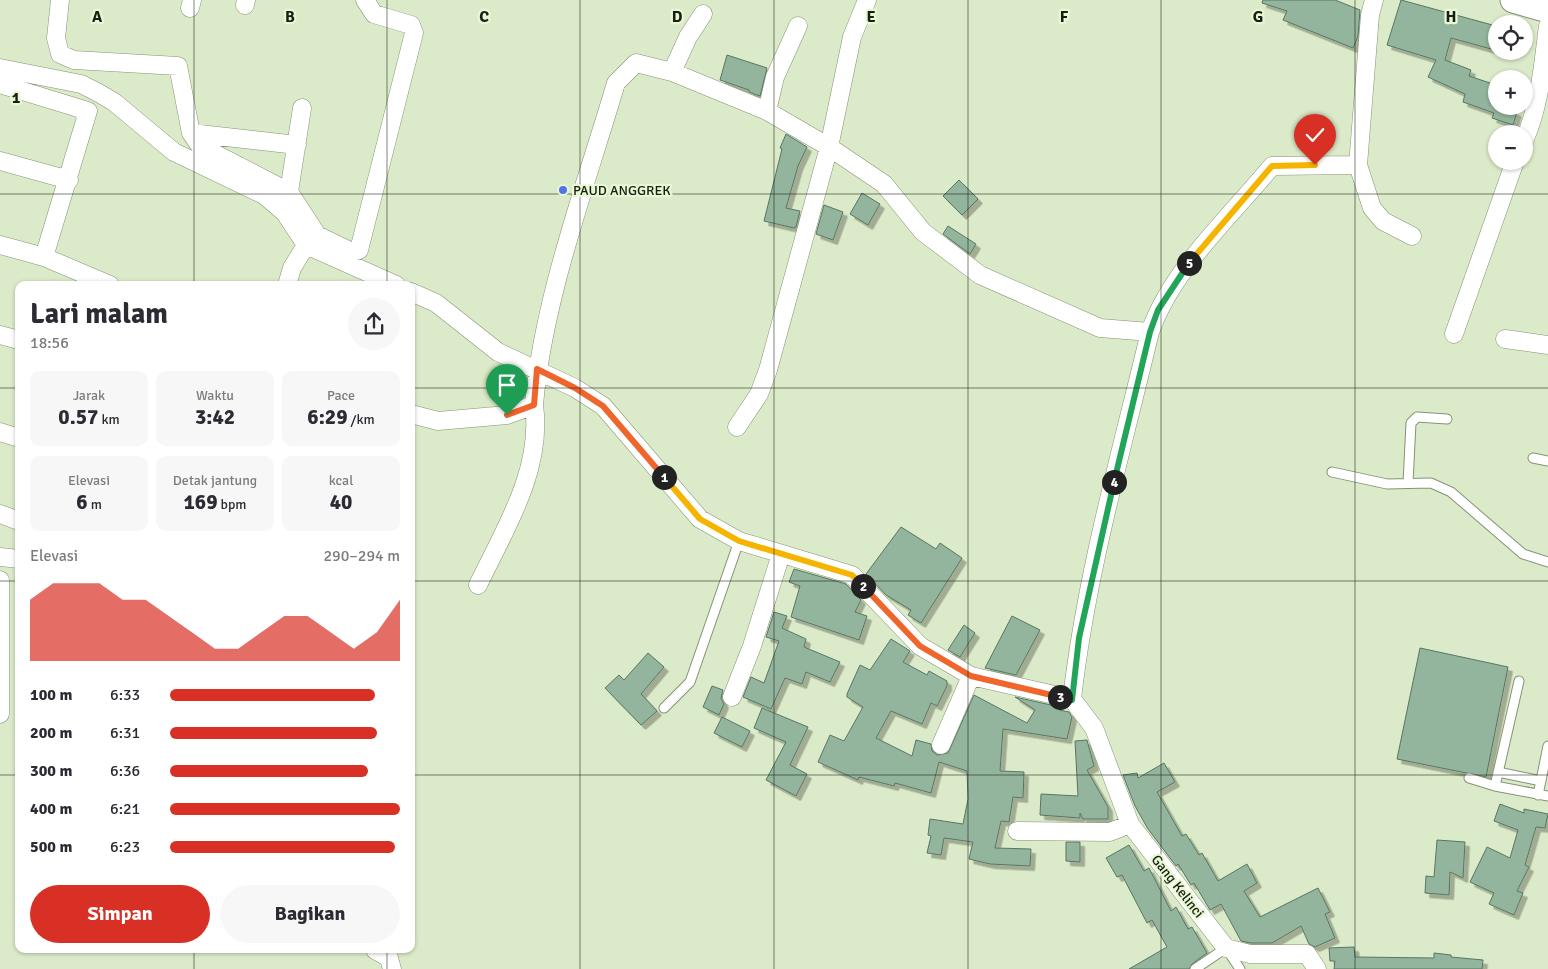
<!DOCTYPE html>
<html lang="id">
<meta charset="utf-8">
<style>
body{margin:0;font-family:Signika,sans-serif;background:#f7f7f7;color:#2b2b33;height:100vh;display:flex;flex-direction:column;font-size:19px;white-space:nowrap}
*{box-sizing:border-box;margin:0}
p{font-size:16px;color:#7c7c81}
.icon{flex:none;width:28px;height:28px;fill:none;stroke:currentColor;stroke-width:2;stroke-linecap:round;stroke-linejoin:round}
.map{position:relative;flex:1;overflow:hidden}
.panel{position:absolute;left:15px;top:281px;width:400px;height:672px;display:flex;flex-direction:column;background:#fff;border-radius:10px;box-shadow:0 1px 4px #0004}
.panel>*{flex:none}
.tools{position:absolute;left:1488px;top:15px;display:grid;gap:10px}
.tools a{display:grid;place-items:center;width:45px;height:45px;border-radius:50%;background:#fff;box-shadow:0 1px 4px #0004;font-size:25px}
.pin{position:absolute;display:grid;place-items:center;width:42px;height:42px;color:#fff;margin:-51px -21px;border-radius:50% 50% 50% 0;rotate:-45deg;box-shadow:0 0 5px #0007}
.pin .icon{rotate:45deg}
.km{position:absolute;width:25px;height:25px;margin:-12px;border-radius:50%;background:#222;color:#fff;font-size:14px;line-height:25px;text-align:center}
.round{display:grid;place-items:center;flex:none;width:52px;height:52px;border-radius:26px;background:#f7f7f7}
.headline{display:flex;align-items:center;justify-content:space-between;height:85px;padding:0 15px}
h1{font-size:28px;font-weight:700;line-height:38px}
.figures{display:grid;grid-template-columns:repeat(3,1fr);gap:8px;height:85px;padding:5px 15px}
.figures div{display:grid;align-content:center;border-radius:10px;background:#f7f7f7;text-align:center}
.figures b{font-size:21px;font-weight:700}
.figures small{font-size:14px;font-weight:400}
.figures p{font-size:14px}
.chart{height:140px;padding:10px 15px}
.chart p{display:flex;justify-content:space-between}
.chart svg{width:100%;height:90px;margin-top:5px;fill:#d93025;opacity:.7}
.cta{display:flex;gap:10px;margin-top:auto;padding:10px 15px}
.cta a{flex:1;height:58px;border-radius:30px;background:#d93025;color:#fff;font-size:20px;font-weight:700;line-height:58px;text-align:center}
.cta a+a{background:#f7f7f7;color:#2b2b33}
ul{padding:0 15px;list-style:none;font-size:16px}
li{display:grid;grid-template-columns:80px 60px 1fr;align-items:center;height:38px}
li i{height:12px;border-radius:6px;background:#d93025}
.map>svg:first-child{display:block}
.building{fill:#93b49d;stroke:#577662;filter:url(#shadow)}
.lines{fill:none;stroke-linecap:round;stroke-linejoin:round}
.lane-casing{stroke:#859374;stroke-width:11}
.street-casing{stroke:#859374;stroke-width:19}
.secondary-casing{stroke:#859374;stroke-width:27}
.lane{stroke:#fff;stroke-width:9}
.street{stroke:#fff;stroke-width:18}
.secondary{stroke:#fff;stroke-width:25}
.split-1-casing{stroke:#fff;stroke-width:10}
.split-2-casing{stroke:#fff;stroke-width:10}
.split-3-casing{stroke:#fff;stroke-width:10}
.split-4-casing{stroke:#fff;stroke-width:10}
.split-5-casing{stroke:#fff;stroke-width:10}
.split-6-casing{stroke:#fff;stroke-width:10}
.split-1{stroke:#f0652b;stroke-width:6}
.split-2{stroke:#f5b400;stroke-width:6}
.split-3{stroke:#f0652b;stroke-width:6}
.split-4{stroke:#22a559;stroke-width:6}
.split-5{stroke:#22a559;stroke-width:6}
.split-6{stroke:#f5b400;stroke-width:6}
.grid{fill:none;stroke:#1a1f13;stroke-width:1;stroke-opacity:0.55}
.poi-dot{fill:#5075e9;stroke:#e8f8d5;stroke-width:2}
.labels{text-anchor:middle;stroke-width:4.5;stroke-linejoin:round;paint-order:stroke}
.poi-label{font-size:14px;fill:#1a1f13;stroke:#e8f8d5;text-anchor:start}
.street-label{font-size:14px;fill:#1a1f13;stroke:#e8f8d5}
.grid-label{font-size:16px;text-anchor:middle;font-weight:bold;fill:#1a1f13;stroke:#e8f8d5;stroke-width:4.5;stroke-linejoin:round;paint-order:stroke}
</style>
<div class="map">
<svg width="1548" height="969" viewBox="0 0 1548 969">
<defs>
<filter id="shadow"><feDropShadow dx="4.5" dy="4.5" stdDeviation="0" flood-color="#0004"/></filter>
</defs>
<rect width="100%" height="100%" fill="#dbeac8"/>
<path class="building" d="M 1263,0 L 1335,0 L 1360,10 L 1358,36 L 1353,48 L 1283,20 L 1287,11 L 1262,3 Z
M 1401,0 L 1496,26 L 1491,49 L 1451,38 L 1445,60 L 1471,70 L 1469,76 L 1496,85 L 1496,107 L 1511,106 L 1510,110 L 1517,112 L 1513,125 L 1492,118 L 1494,113 L 1463,102 L 1465,94 L 1428,77 L 1436,60 L 1387,45 Z
M 727,55 L 767,68 L 760,96 L 749,92 L 749,90 L 720,80 Z
M 786,134 L 807,147 L 798,166 L 786,208 L 800,211 L 796,227 L 794,228 L 764,221 L 782,149 L 780,148 Z
M 959,180 L 978,199 L 962,215 L 943,196 Z
M 862,193 L 880,204 L 868,225 L 850,214 Z
M 824,205 L 843,212 L 833,240 L 816,234 Z
M 948,226 L 976,244 L 970,254 L 943,234 Z
M 901,527 L 936,549 L 940,543 L 962,558 L 921,623 L 908,615 L 911,610 L 886,595 L 866,574 Z
M 794,569 L 846,584 L 861,600 L 855,612 L 867,616 L 859,640 L 791,617 L 800,586 L 789,582 Z
M 774,612 L 787,616 L 782,628 L 806,639 L 804,647 L 840,662 L 830,682 L 806,672 L 802,684 L 785,678 L 771,709 L 743,697 L 751,677 L 764,683 L 779,641 L 766,637 Z
M 1012,616 L 1040,630 L 1016,675 L 985,668 Z
M 964,625 L 975,633 L 960,657 L 948,650 Z
M 891,639 L 910,651 L 903,662 L 927,675 L 929,671 L 947,681 L 947,686 L 937,706 L 931,703 L 922,724 L 891,711 L 876,738 L 912,756 L 916,740 L 931,744 L 932,751 L 937,755 L 948,753 L 974,695 L 1027,723 L 1035,710 L 1015,697 L 1060,707 L 1059,710 L 1069,712 L 1072,717 L 1067,739 L 1003,729 L 1000,771 L 1024,772 L 1023,798 L 1013,797 L 1009,822 L 1001,821 L 995,848 L 1031,849 L 1030,866 L 990,864 L 969,859 L 973,842 L 944,838 L 941,855 L 927,853 L 931,836 L 928,835 L 930,819 L 963,824 L 968,799 L 967,771 L 939,762 L 931,793 L 895,783 L 894,786 L 859,777 L 858,780 L 818,762 L 830,735 L 844,741 L 863,707 L 847,697 L 847,694 L 860,665 L 870,670 Z
M 1420,648 L 1508,667 L 1486,777 L 1397,759 Z
M 648,653 L 664,667 L 641,694 L 657,711 L 641,725 L 605,688 L 619,675 L 624,680 Z
M 712,686 L 723,690 L 721,698 L 724,704 L 719,715 L 703,707 Z
M 762,708 L 808,727 L 790,765 L 807,774 L 796,796 L 766,780 L 786,742 L 754,728 Z
M 722,717 L 750,731 L 742,747 L 714,733 Z
M 1087,740 L 1094,766 L 1087,770 L 1108,807 L 1108,819 L 1083,819 L 1080,813 L 1080,818 L 1040,815 L 1041,794 L 1078,796 L 1075,741 Z
M 1164,763 L 1175,782 L 1157,792 L 1182,836 L 1186,834 L 1199,855 L 1202,853 L 1218,881 L 1247,864 L 1257,883 L 1244,891 L 1260,917 L 1318,888 L 1330,912 L 1325,914 L 1335,938 L 1315,947 L 1309,944 L 1301,926 L 1272,943 L 1251,943 L 1241,941 L 1221,904 L 1210,910 L 1194,883 L 1191,885 L 1178,864 L 1176,866 L 1148,829 L 1135,806 L 1123,775 L 1137,773 L 1138,778 Z
M 1500,804 L 1524,813 L 1524,809 L 1548,814 L 1545,828 L 1536,827 L 1525,865 L 1529,867 L 1517,891 L 1523,893 L 1514,915 L 1489,904 L 1494,893 L 1470,882 L 1487,847 L 1510,858 L 1518,830 L 1494,821 Z
M 1437,840 L 1465,842 L 1463,878 L 1450,872 L 1449,895 L 1425,893 L 1426,876 L 1434,877 Z
M 1066,842 L 1080,842 L 1080,862 L 1066,861 Z
M 1129,845 L 1144,871 L 1149,868 L 1171,911 L 1176,907 L 1188,929 L 1192,927 L 1207,953 L 1192,964 L 1189,969 L 1129,969 L 1167,947 L 1152,920 L 1147,923 L 1122,875 L 1117,877 L 1106,858 Z
M 1354,947 L 1355,957 L 1434,958 L 1434,953 L 1451,955 L 1451,957 L 1483,960 L 1482,969 L 1334,969 L 1335,961 L 1330,961 L 1329,948 Z"/>
<g class="lines">
<defs>
<path id="lane" d="M 1533,458 L 1548,461
M 1332,472 L 1387,484 L 1431,483 L 1451,492 L 1523,554 L 1548,562
M 1408,483 L 1411,423 L 1417,417 L 1447,419
M 664,708 L 690,682 L 739,541
M 1498,772 L 1541,781
M 1469,778 L 1495,786 L 1548,796
M 1495,786 L 1519,681
M 1538,795 L 1548,746
M 1195,969 L 1226,948 L 1240,969"/>
<path id="street" d="M 60,0 L 56,38 L 60,54 L 74,60 L 178,66 L 191,133 L 200,146 L 289,192 L 317,235 L 352,252 L 359,250 L 414,33 L 411,25 L 374,14 L 365,0
M 1374,0 L 1370,15 L 1358,165 L 1372,208 L 1383,221 L 1412,236
M 245,5 L 246,0
M 190,8 L 192,0
M 0,68 L 81,84 L 97,92 L 114,102 L 174,152 L 264,195 L 285,213 L 306,245 L 396,285
M 672,72 L 688,37 L 703,14
M 0,84 L 88,111 L 44,257
M 767,111 L 775,77 L 798,26
M 191,133 L 297,145
M 1524,141 C 1540,105 1543,65 1548,26
M 0,161 L 69,180
M 289,192 L 302,108
M 0,245 L 44,257 L 110,285
M 287,285 L 292,268 L 306,245
M 411,292 L 436,303 L 498,352 L 575,388 L 603,406 L 700,519 L 739,541 L 852,575 L 920,646 L 971,676 L 1072,699
M 1454,334 L 1515,161
M 0,335 L 19,340
M 1505,339 L 1548,345
M 411,414 L 438,421 L 507,415 L 534,405 C 543,299 586,185 616,83 L 636,63 L 672,72 L 767,111 L 829,147 L 884,184 L 923,232 L 980,275 L 1100,328 L 1150,332
M 737,427 L 759,394 L 768,370 L 829,147 L 852,37 L 867,0
M 0,432 L 19,438
M 0,514 L 19,521
M 0,557 L 19,559
M 0,580 L 0,714
M 478,585 C 505,529 543,469 534,405
M 732,697 L 752,646 L 781,554
M 1072,699 C 1086,575 1121,453 1150,332 C 1172,269 1230,217 1272,166 L 1358,165
M 1072,699 L 1094,728 L 1130,824 L 1226,948 L 1250,954 L 1307,954 L 1317,969
M 941,745 L 971,676
M 1017,831 L 1110,832 L 1130,824
M 375,950 L 389,958 L 392,969"/>
<path id="secondary" d="M 1513,0 L 1548,10"/>
</defs>
<use href="#lane" class="lane-casing"/>
<use href="#street" class="street-casing"/>
<use href="#secondary" class="secondary-casing"/>
<use href="#lane" class="lane"/>
<use href="#street" class="street"/>
<use href="#secondary" class="secondary"/>
</g>
<g class="lines">
<defs>
<path id="split-1" d="M 507,415 L 534,405 L 537,369 L 575,388 L 603,406 L 664,477"/>
<path id="split-2" d="M 664,477 L 700,519 L 739,541 L 852,575 L 863,586"/>
<path id="split-3" d="M 863,586 L 920,646 L 971,676 L 1060,697"/>
<path id="split-4" d="M 1060,697 L 1072,700 L 1079,638 L 1114,482"/>
<path id="split-5" d="M 1114,482 L 1150,332 L 1158,310 L 1189,263"/>
<path id="split-6" d="M 1189,263 L 1272,166 L 1315,165"/>
</defs>
<use href="#split-1" class="split-1-casing"/>
<use href="#split-2" class="split-2-casing"/>
<use href="#split-3" class="split-3-casing"/>
<use href="#split-4" class="split-4-casing"/>
<use href="#split-5" class="split-5-casing"/>
<use href="#split-6" class="split-6-casing"/>
<use href="#split-1" class="split-1"/>
<use href="#split-2" class="split-2"/>
<use href="#split-3" class="split-3"/>
<use href="#split-4" class="split-4"/>
<use href="#split-5" class="split-5"/>
<use href="#split-6" class="split-6"/>
</g>
<path class="grid" d="M 194,0 L 194,285M 387,0 L 387,285M 580,0 L 580,969M 774,0 L 774,969M 968,0 L 968,969M 1161,0 L 1161,969M 1355,0 L 1355,969M 0,194 L 1548,194M 0,388 L 19,388M 411,388 L 1548,388M 0,581 L 19,581M 411,581 L 1548,581M 0,775 L 19,775M 411,775 L 1548,775M 194,950 L 194,969M 387,950 L 387,969"/>
<circle class="poi-dot" cx="563" cy="190" r="5"/>
<g class="labels">
<g class="poi-label">
<text x="573" y="195">PAUD ANGGREK</text>
</g>
<g class="street-label">
<text transform="translate(1178 886) rotate(52)" y="5">Gang Kelinci</text>
</g>
</g>
<g class="grid-label">
<text x="97" y="22">A</text>
<text x="290" y="22">B</text>
<text x="484" y="22">C</text>
<text x="677" y="22">D</text>
<text x="871" y="22">E</text>
<text x="1064" y="22">F</text>
<text x="1258" y="22">G</text>
<text x="1451" y="22">H</text>
<text x="16" y="103">1</text>
</g>
</svg>
<div class="tools">
<a><svg class="icon" aria-label="locate" viewBox="0 0 24 24"><circle cx="12" cy="12" r="6"/><path d="M12 2v4M12 18v4M2 12h4M18 12h4"/></svg></a>
<a>+</a>
<a>−</a>
</div>
<div class="pin" style="left:507px;top:415px;background:#1e9e55"><svg class="icon" aria-label="arrive" viewBox="0 0 24 24"><path d="M6 21V4h12l-3 4 3 4H6"/></svg></div>
<div class="pin" style="left:1315px;top:165px;background:#d93025"><svg class="icon" aria-label="check" viewBox="0 0 24 24"><path d="M5 12l5 5 9-10"/></svg></div>
<b class="km" style="left:664px;top:477px">1</b>
<b class="km" style="left:863px;top:586px">2</b>
<b class="km" style="left:1060px;top:697px">3</b>
<b class="km" style="left:1114px;top:482px">4</b>
<b class="km" style="left:1189px;top:263px">5</b>
<section class="panel">
<div class="headline"><div><h1>Lari malam</h1><p>18:56</p></div><a class="round"><svg class="icon" aria-label="share" viewBox="0 0 24 24"><path d="M12 15V3M7 8l5-5 5 5M5 13v7h14v-7"/></svg></a></div>
<div class="figures">
<div><p>Jarak</p><b>0.57<small> km</small></b></div>
<div><p>Waktu</p><b>3:42</b></div>
<div><p>Pace</p><b>6:29<small> /km</small></b></div>
</div>
<div class="figures">
<div><p>Elevasi</p><b>6<small> m</small></b></div>
<div><p>Detak jantung</p><b>169<small> bpm</small></b></div>
<div><p>kcal</p><b>40</b></div>
</div>
<div class="chart"><p><span>Elevasi</span>290–294 m</p>
<svg viewBox="0 0 160 44" preserveAspectRatio="none"><path d="M0 44V14L10 6L20 6L30 6L40 14L50 14L60 22L70 30L80 38L90 38L100 30L110 22L120 22L130 30L140 38L150 30L160 14V44z"/></svg>
</div>
<ul>
<li><b>100 m</b>6:33<i style="width:89%"></i></li>
<li><b>200 m</b>6:31<i style="width:90%"></i></li>
<li><b>300 m</b>6:36<i style="width:86%"></i></li>
<li><b>400 m</b>6:21<i style="width:100%"></i></li>
<li><b>500 m</b>6:23<i style="width:98%"></i></li>
</ul>
<div class="cta"><a>Simpan</a><a>Bagikan</a></div>
</section>
</div>
